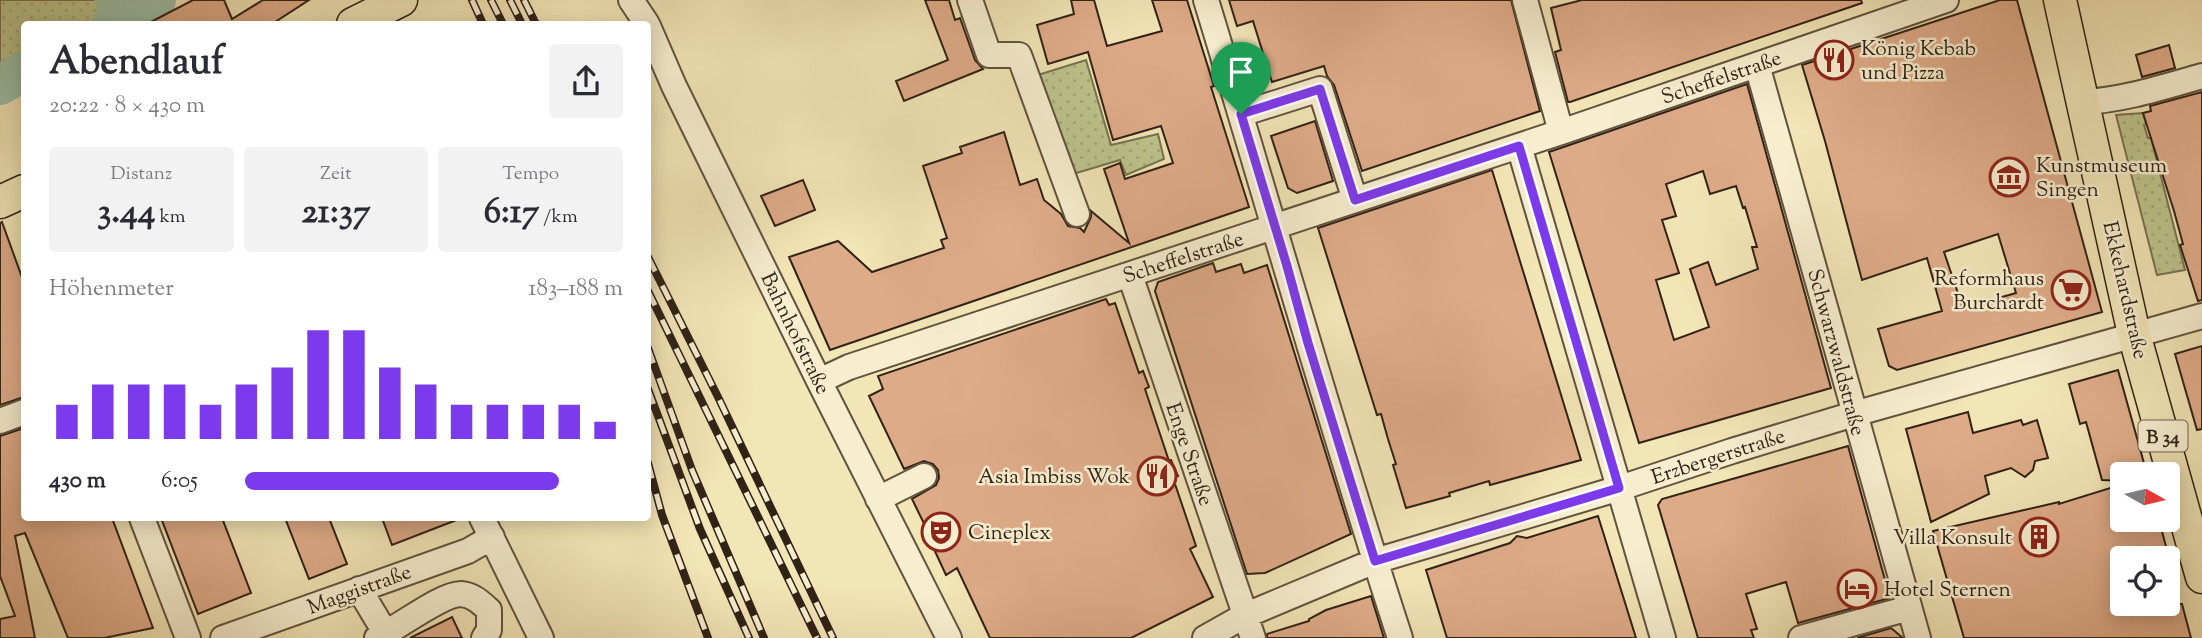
<!DOCTYPE html>
<html lang="de">
<meta charset="utf-8">
<style>
body{margin:0;font-family:"Sorts Mill Goudy",serif;background:#f2f2f3;color:#2b2b33;height:100vh;display:flex;flex-direction:column;font-size:26px;white-space:nowrap}
*{box-sizing:border-box;margin:0}
p{font-size:23px;color:#7c7c81}
.icon{flex:none;width:38px;height:38px;fill:none;stroke:currentColor;stroke-width:2;stroke-linecap:round;stroke-linejoin:round}
.map{position:relative;flex:1;overflow:hidden}
.details{position:absolute;left:21px;top:21px;width:630px;height:500px;display:flex;flex-direction:column;background:#fff;border-radius:7px;box-shadow:0 4px 18px #0003}
.details>*{flex:none}
.needle{width:46px;rotate:98deg}
.buttons{position:absolute;left:2110px;top:462px;display:grid;gap:14px}
.buttons a{display:grid;place-items:center;width:70px;height:70px;border-radius:7px;background:#fff;box-shadow:0 4px 18px #0003;font-size:35px}
.pin{position:absolute;display:grid;place-items:center;width:60px;height:60px;color:#fff;margin:-72px -30px;border-radius:50% 50% 50% 0;rotate:-45deg;box-shadow:0 0 7px #0007}
.pin .icon{rotate:45deg}
.round{display:grid;place-items:center;flex:none;width:74px;height:74px;border-radius:7px;background:#f2f2f3}
.summary{display:flex;align-items:center;justify-content:space-between;height:119px;padding:0 28px}
h1{font-size:38px;font-weight:700;line-height:52px}
.metrics{display:grid;grid-template-columns:repeat(3,1fr);gap:10px;height:119px;padding:7px 28px}
.metrics div{display:grid;align-content:center;border-radius:7px;background:#f2f2f3;text-align:center}
.metrics b{font-size:35px;font-weight:700}
.metrics small{font-size:19px;font-weight:400}
.metrics p{font-size:19px}
.chart{height:196px;padding:14px 28px}
.chart p{display:flex;justify-content:space-between}
.chart svg{width:100%;height:126px;margin-top:7px;stroke:#7c3aed;stroke-width:6}
ul{padding:0 28px;list-style:none;font-size:23px}
li{display:grid;grid-template-columns:112px 84px 1fr;align-items:center;height:52px}
li i{height:18px;border-radius:9px;background:#7c3aed}
.map>svg:first-child{display:block}
.grass{fill:url(#grass-dots);stroke:#777351;stroke-width:2}
.lines{fill:none;stroke-linecap:round;stroke-linejoin:round}
.canal{stroke:#9cc0a9;stroke-width:23}
.river{stroke:#9cc0a9;stroke-width:40}
.building{fill:#deab88;stroke:#312216;stroke-width:2;fill-rule:evenodd}
.minor-casing{stroke:#61533e;stroke-width:28}
.major-casing{stroke:#312216;stroke-width:35}
.minor{stroke:#f7eed0;stroke-width:24}
.major{stroke:#f2e5b6;stroke-width:32}
.rail-casing{stroke:#312216;stroke-width:8}
.rail{stroke:#f7eed0;stroke-width:5;stroke-dasharray:16;stroke-linecap:butt}
.route-casing{stroke:#fff;stroke-width:14}
.route{stroke:#7c3aed;stroke-width:9}
.labels{text-anchor:middle;stroke-width:5;stroke-linejoin:round;paint-order:stroke}
.shield{fill:#f7eed0;stroke:#6c5f4e;stroke-width:2}
.shield-label{font-size:19px;font-weight:bold;fill:#312216}
.poi-label{font-size:21px;fill:#312216;stroke:#f7eed0;text-anchor:start}
.street-label{font-size:21px;fill:#312216;stroke:#f7eed0}
</style>
<div class="map">
<svg width="2202" height="638" viewBox="0 0 2202 638">
<defs>
<pattern id="grass-dots" width="8" height="8" patternUnits="userSpaceOnUse" patternTransform="scale(1.75)"><rect width="8" height="8" fill="#bdc48c"/><path d="M2 2h.1M6 6h.1" fill="none" stroke="#a3a878" stroke-width="1.8" stroke-linecap="round"/></pattern>
</defs>
<rect width="100%" height="100%" fill="#f2e5b6"/>
<filter id="stains"><feTurbulence type="fractalNoise" baseFrequency=".00286" numOctaves="4"/><feColorMatrix values="0 0 0 0 .2 0 0 0 0 .09 0 0 0 0 .02 0 0 0 .5 -.17"/></filter>
<radialGradient id="worn" r=".72"><stop offset=".6" stop-color="#630" stop-opacity="0"/><stop offset="1" stop-color="#630" stop-opacity=".3"/></radialGradient>
<path class="grass" d="M 0,0 L 156,0 L 112,24 L 24,24 L 24,71 L 0,85 Z
M 1086,60 L 1111,145 L 1158,134 L 1164,159 L 1126,175 L 1120,160 L 1073,174 L 1038,75 Z
M 2143,113 L 2146,124 L 2144,125 L 2148,138 L 2151,138 L 2185,270 L 2157,275 L 2116,115 Z"/>
<g class="lines">
<path class="canal" d="M 106,0 L 140,9"/>
<path class="river" d="M 112,24 L 156,0
M 0,85 L 24,71"/>
</g>
<path class="building" d="M 193,0 L 224,0 L 232,19 L 263,0 L 309,0 L 272,24 L 147,24 Z
M 925,0 L 949,0 L 955,20 L 960,18 L 975,60 L 983,69 L 904,101 L 896,81 L 948,60 Z
M 1071,0 L 1094,0 L 1107,46 L 1162,31 L 1152,0 L 1187,0 L 1214,86 L 1211,87 L 1249,207 L 830,350 L 789,257 L 838,241 L 872,272 L 944,248 L 941,240 L 947,238 L 923,166 L 962,153 L 960,147 L 1004,132 L 1020,185 L 1037,179 L 1044,200 L 1061,214 L 1068,226 L 1080,228 L 1084,232 L 1091,217 L 1091,211 L 1129,243 L 1104,169 L 1120,163 L 1125,179 L 1173,163 L 1161,126 L 1113,140 L 1088,52 L 1048,64 L 1037,25 L 1074,14 Z
M 1229,0 L 1511,0 L 1540,111 L 1362,171 L 1334,85 L 1327,76 L 1324,66 L 1272,82 L 1253,21 L 1237,26 Z
M 1582,0 L 1861,0 L 1862,3 L 1570,102 L 1568,102 L 1555,52 L 1561,50 L 1551,8 Z
M 2000,0 L 2017,0 L 2102,312 L 1897,370 L 1889,366 L 1878,329 L 1942,311 L 1927,258 L 1862,280 L 1825,141 L 1802,65 ZM 1998,234 L 2016,293 L 1963,308 L 1944,252 Z
M 2169,45 L 2175,68 L 2142,77 L 2136,55 Z
M 1747,84 L 1831,388 L 1639,443 L 1549,152 ZM 1703,171 L 1710,194 L 1736,186 L 1743,208 L 1745,207 L 1757,247 L 1752,247 L 1758,269 L 1716,285 L 1708,262 L 1690,269 L 1709,327 L 1674,340 L 1656,280 L 1679,273 L 1662,220 L 1676,216 L 1666,184 Z
M 2202,92 L 2202,300 L 2198,301 L 2180,245 L 2183,244 L 2174,211 L 2143,113 L 2151,111 L 2150,106 Z
M 1315,121 L 1333,181 L 1297,193 L 1288,188 L 1271,136 Z
M 1492,170 L 1581,460 L 1490,485 L 1489,481 L 1449,493 L 1450,496 L 1406,508 L 1393,465 L 1396,464 L 1388,439 L 1381,414 L 1377,415 L 1318,228 Z
M 803,180 L 815,210 L 775,226 L 761,196 Z
M 2,222 L 24,283 L 24,397 L 0,405 L 0,223 Z
M 1213,263 L 1216,272 L 1241,264 L 1244,273 L 1267,265 L 1351,534 L 1265,573 L 1247,574 L 1155,291 L 1158,282 Z
M 1106,299 L 1109,305 L 1115,303 L 1139,373 L 1143,371 L 1149,387 L 1145,389 L 1169,461 L 1171,460 L 1178,476 L 1173,478 L 1196,546 L 1190,549 L 1213,597 L 1131,638 L 990,638 L 957,568 L 946,575 L 932,545 L 934,544 L 912,499 L 936,485 L 939,478 L 938,470 L 933,464 L 924,461 L 904,469 L 869,396 L 883,389 L 878,376 Z
M 2202,346 L 2202,429 L 2197,430 L 2175,354 Z
M 2118,370 L 2147,474 L 2123,474 L 2123,481 L 2102,480 L 2086,422 L 2080,424 L 2069,384 Z
M 1968,412 L 1973,433 L 2021,420 L 2023,425 L 2037,420 L 2048,458 L 2035,461 L 2033,470 L 2025,477 L 2011,468 L 1985,476 L 1989,494 L 1931,522 L 1906,429 Z
M 24,428 L 24,518 L 112,518 L 153,628 L 104,638 L 68,638 L 25,533 L 15,536 L 35,638 L 0,638 L 0,619 L 15,616 L 0,576 L 0,436 Z
M 1848,446 L 1890,598 L 1798,623 L 1786,582 L 1746,594 L 1757,629 L 1751,630 L 1754,638 L 1698,638 L 1658,505 L 1662,499 Z
M 2123,484 L 2123,520 L 2159,520 L 2169,558 L 2123,558 L 2123,604 L 2182,604 L 2191,638 L 1964,638 L 1933,531 L 2059,502 L 2059,504 Z
M 1598,516 L 1636,638 L 1447,638 L 1426,570 L 1510,543 L 1517,536 L 1527,538 Z
M 161,518 L 222,518 L 251,593 L 198,614 Z
M 285,518 L 329,518 L 347,564 L 309,579 Z
M 382,518 L 458,518 L 459,519 L 392,545 Z
M 1371,596 L 1384,638 L 1267,638 L 1267,634 L 1309,621 L 1309,619 L 1326,610 Z
M 452,617 L 462,638 L 410,638 Z
M 1891,628 L 1903,638 L 1857,638 Z"/>
<g class="lines">
<defs>
<path id="minor" d="M 631,0 L 647,24
M 970,0 L 989,55 L 1019,55 L 1077,214
M 1206,0 C 1271,213 1331,427 1400,638
M 1525,0 L 1561,132
M 648,26 L 674,86 L 819,381 L 949,638
M 1757,65 L 1918,638
M 2083,102 C 2124,100 2163,87 2202,76
M 1241,114 L 1320,89 L 1355,200
M 1519,146 L 1663,638
M 1130,275 L 1253,638
M 819,381 L 849,367 L 1561,132 L 1946,0
M 0,421 L 24,412
M 878,499 L 924,476
M 142,518 L 188,638
M 482,518 L 541,638
M 359,589 L 386,634
M 223,638 L 468,551 L 492,537
M 377,638 C 398,628 441,594 461,594 C 473,595 480,602 489,610 L 489,630 L 484,638
M 1205,638 L 1244,616 L 1375,561 L 1620,488 L 1732,451 L 1854,414 L 2202,316
M 1801,638 L 1909,608"/>
<path id="major" d="M 2060,0 L 2134,334 L 2202,577
M 353,24 L 401,0
M 0,202 L 24,191"/>
</defs>
<use href="#minor" class="minor-casing"/>
<use href="#major" class="major-casing"/>
<use href="#minor" class="minor"/>
<use href="#major" class="major"/>
<defs>
<path id="rail" d="M 472,0 L 483,24
M 491,0 L 503,24
M 510,0 L 522,24
M 524,0 L 536,24
M 648,257 L 718,397 L 833,638
M 648,291 L 817,638
M 648,348 L 692,470 L 764,638
M 648,389 L 700,529 L 749,638
M 648,463 L 662,515 L 708,638"/>
</defs>
<use href="#rail" class="rail-casing"/>
<use href="#rail" class="rail"/>
</g>
<g class="lines">
<defs>
<path id="route" d="M 1320,89 L 1355,200 L 1519,146 L 1619,488 L 1375,561 L 1308,343 L 1287,266 L 1241,114 Z"/>
</defs>
<use href="#route" class="route-casing"/>
<use href="#route" class="route"/>
</g>
<defs>
<symbol id="restaurant-ring" viewBox="-11 -11 22 22"><circle r="9.5" fill="#f7eed0" stroke="#8f2418" stroke-width="1.5"/><path d="M-5-6h1v4h1v-4h1v4h1v-4h1v5L-1.5 .5V6h-2V.5L-5-1ZM5-6V6H3V1.5H1.5Q1.5-4 5-6Z" fill="#8f2418"/></symbol>
<symbol id="museum-ring" viewBox="-11 -11 22 22"><circle r="9.5" fill="#f7eed0" stroke="#8f2418" stroke-width="1.5"/><path d="M0-6L6-3V-2H-6V-3ZM-5-1h2V3h-2ZM-1-1h2V3h-2ZM3-1h2V3H3ZM-6 4H6V6H-6Z" fill="#8f2418"/></symbol>
<symbol id="supermarket-ring" viewBox="-11 -11 22 22"><circle r="9.5" fill="#f7eed0" stroke="#8f2418" stroke-width="1.5"/><path d="M-6-5.5h2.5l.6 2H6L4.5 2H-2.5L-4.4-4H-6ZM-1.5 3.2a1.3 1.3 0 1 0 .1 0ZM3 3.2a1.3 1.3 0 1 0 .1 0Z" fill="#8f2418"/></symbol>
<symbol id="theatre-ring" viewBox="-11 -11 22 22"><circle r="9.5" fill="#f7eed0" stroke="#8f2418" stroke-width="1.5"/><path d="M-5-5.5Q0-4 5-5.5V0Q5 5 0 6Q-5 5-5 0ZM-3.3-2.5H-1v1.5H-3.3ZM1-2.5H3.3v1.5H1ZM-2.8 1Q0 5.5 2.8 1Z" fill="#8f2418"/></symbol>
<symbol id="building-ring" viewBox="-11 -11 22 22"><circle r="9.5" fill="#f7eed0" stroke="#8f2418" stroke-width="1.5"/><path d="M-4-6H4V6H1V3H-1V6H-4ZM-2.5-4.3h1.7v1.8h-1.7ZM.8-4.3h1.7v1.8H.8ZM-2.5-1h1.7V.8h-1.7ZM.8-1h1.7V.8H.8Z" fill="#8f2418"/></symbol>
<symbol id="hotel-ring" viewBox="-11 -11 22 22"><circle r="9.5" fill="#f7eed0" stroke="#8f2418" stroke-width="1.5"/><path d="M-6-4.5h1.5V1H6V5H4.5V3h-9V5H-6ZM-4 0a1.8 1.8 0 1 1 3.6 0ZM.5 0V-2.5h3Q6-2.5 6 0Z" fill="#8f2418"/></symbol>
</defs>
<g fill-rule="evenodd">
<use href="#restaurant-ring" x="1812" y="38" width="44" height="44"/>
<use href="#museum-ring" x="1987" y="155" width="44" height="44"/>
<use href="#supermarket-ring" x="2049" y="268" width="44" height="44"/>
<use href="#restaurant-ring" x="1135" y="454" width="44" height="44"/>
<use href="#theatre-ring" x="919" y="510" width="44" height="44"/>
<use href="#building-ring" x="2017" y="515" width="44" height="44"/>
<use href="#hotel-ring" x="1835" y="567" width="44" height="44"/>
</g>
<g class="labels">
<rect class="shield" x="2138.5" y="420.5" width="49" height="31" rx="5"/>
<g class="shield-label">
<text x="2163" y="443">B 34</text>
</g>
<g class="poi-label">
<text x="1861" y="55">König Kebab<tspan x="1861" dy="24">und Pizza</tspan></text>
<text x="2036" y="172">Kunstmuseum<tspan x="2036" dy="24">Singen</tspan></text>
<text x="2044" y="285" text-anchor="end">Reformhaus<tspan x="2044" dy="24">Burchardt</tspan></text>
<text x="1130" y="483" text-anchor="end">Asia Imbiss Wok</text>
<text x="968" y="539">Cineplex</text>
<text x="2012" y="544" text-anchor="end">Villa Konsult</text>
<text x="1884" y="596">Hotel Sternen</text>
</g>
<g class="street-label">
<text transform="translate(1721 77) rotate(-19)" y="7">Scheffelstraße</text>
<text transform="translate(1183 257) rotate(-18)" y="7">Scheffelstraße</text>
<text transform="translate(2126 290) rotate(77)" y="7">Ekkehardstraße</text>
<text transform="translate(796 333) rotate(64)" y="7">Bahnhofstraße</text>
<text transform="translate(1837 352) rotate(75)" y="7">Schwarzwaldstraße</text>
<text transform="translate(1190 454) rotate(71)" y="7">Enge Straße</text>
<text transform="translate(1718 456) rotate(-18)" y="7">Erzbergerstraße</text>
<text transform="translate(359 589) rotate(-20)" y="7">Maggistraße</text>
</g>
</g>
<rect width="100%" height="100%" filter="url(#stains)"/>
<rect width="100%" height="100%" fill="url(#worn)"/>
</svg>
<div class="buttons">
<a><svg class="needle" viewBox="-14 -14 28 28"><path d="M0-13l5 13h-10z" fill="#e53935"/><path d="M0 13l5-13h-10z" fill="#7c7c81"/></svg></a>
<a><svg class="icon" aria-label="locate" viewBox="0 0 24 24"><circle cx="12" cy="12" r="6"/><path d="M12 2v4M12 18v4M2 12h4M18 12h4"/></svg></a>
</div>
<div class="pin" style="left:1241px;top:114px;background:#1e9e55"><svg class="icon" aria-label="arrive" viewBox="0 0 24 24"><path d="M6 21V4h12l-3 4 3 4H6"/></svg></div>
<section class="details">
<div class="summary"><div><h1>Abendlauf</h1><p>20:22 · 8 × 430 m</p></div><a class="round"><svg class="icon" aria-label="share" viewBox="0 0 24 24"><path d="M12 15V3M7 8l5-5 5 5M5 13v7h14v-7"/></svg></a></div>
<div class="metrics">
<div><p>Distanz</p><b>3.44<small> km</small></b></div>
<div><p>Zeit</p><b>21:37</b></div>
<div><p>Tempo</p><b>6:17<small> /km</small></b></div>
</div>
<div class="chart"><p><span>Höhenmeter</span>183–188 m</p>
<svg viewBox="0 0 160 44" preserveAspectRatio="none"><path d="M5 44V32M15 44V25M25 44V25M35 44V25M45 44V32M55 44V25M65 44V19M75 44V6M85 44V6M95 44V19M105 44V25M115 44V32M125 44V32M135 44V32M145 44V32M155 44V38"/></svg>
</div>
<ul>
<li><b>430 m</b>6:05<i style="width:83%"></i></li>
</ul>
</section>
</div>
